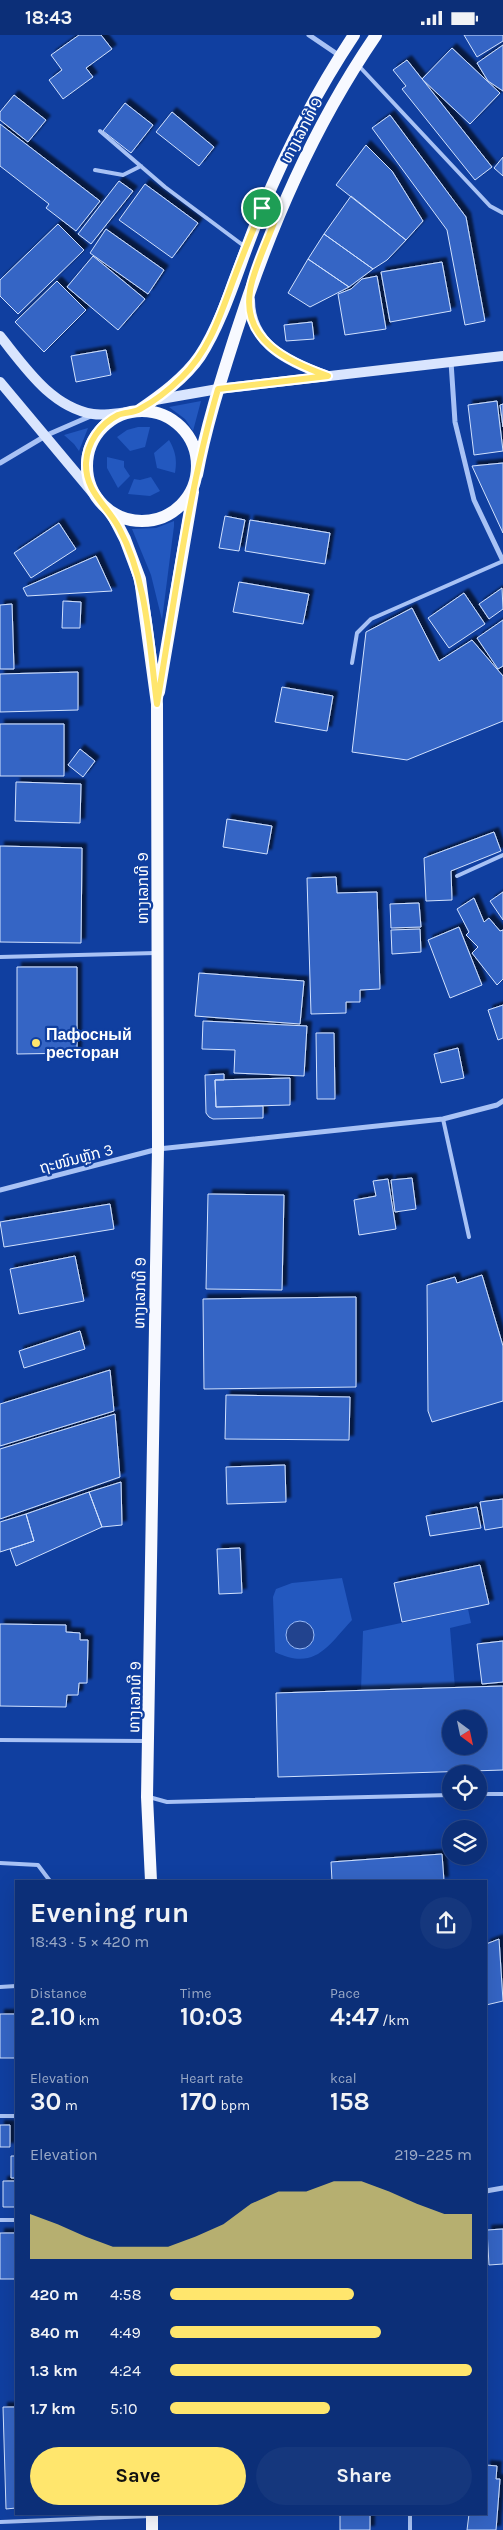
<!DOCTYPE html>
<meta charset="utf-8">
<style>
body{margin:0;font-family:Karla,"Noto Sans Lao",sans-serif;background:#15377d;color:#f1f3f6;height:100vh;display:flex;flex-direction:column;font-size:19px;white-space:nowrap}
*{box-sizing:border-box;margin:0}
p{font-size:16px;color:#9aa9c6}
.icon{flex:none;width:28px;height:28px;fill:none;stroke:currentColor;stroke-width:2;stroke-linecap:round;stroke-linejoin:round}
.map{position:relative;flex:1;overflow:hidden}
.sheet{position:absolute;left:15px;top:1845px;width:472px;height:635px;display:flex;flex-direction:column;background:#0c2f78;border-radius:0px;box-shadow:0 5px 20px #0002,0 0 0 1px #2c4a8a}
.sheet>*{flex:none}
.needle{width:32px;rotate:147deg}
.fabs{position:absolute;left:442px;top:1675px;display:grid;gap:10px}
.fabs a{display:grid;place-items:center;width:45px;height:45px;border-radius:50%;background:#0c2f78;box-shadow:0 5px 20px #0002,0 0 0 1px #2c4a8a;font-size:25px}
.pin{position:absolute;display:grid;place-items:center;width:42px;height:42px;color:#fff;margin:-21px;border:2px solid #fff;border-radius:50%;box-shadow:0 1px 5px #0007}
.round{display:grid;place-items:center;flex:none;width:52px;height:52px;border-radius:26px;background:#15377d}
.headline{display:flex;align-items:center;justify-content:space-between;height:85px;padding:0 15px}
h1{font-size:28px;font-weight:700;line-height:38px}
.stats{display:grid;grid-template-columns:repeat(3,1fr);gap:8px;height:85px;padding:5px 15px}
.stats div{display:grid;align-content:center}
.stats b{font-size:25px;font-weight:700}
.stats small{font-size:14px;font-weight:400}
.stats p{font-size:14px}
.chart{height:140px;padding:10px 15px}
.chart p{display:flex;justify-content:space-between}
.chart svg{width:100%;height:90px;margin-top:5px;fill:#ffe66d;opacity:.7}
.primary-button{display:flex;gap:10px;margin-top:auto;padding:10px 15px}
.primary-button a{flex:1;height:58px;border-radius:30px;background:#ffe66d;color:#111;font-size:20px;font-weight:700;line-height:58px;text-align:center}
.primary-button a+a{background:#15377d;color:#f1f3f6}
ul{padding:0 15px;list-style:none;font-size:16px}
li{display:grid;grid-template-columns:80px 60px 1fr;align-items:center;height:38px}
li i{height:12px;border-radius:6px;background:#ffe66d}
.status{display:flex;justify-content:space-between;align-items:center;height:35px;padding:0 25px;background:#0c2f78;direction:ltr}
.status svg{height:14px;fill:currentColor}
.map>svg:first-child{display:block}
.green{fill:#2358bf;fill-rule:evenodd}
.water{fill:#22438e;stroke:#9abbf9}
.building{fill:#3465c5;stroke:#d1e1fe;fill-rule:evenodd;filter:url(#shadow)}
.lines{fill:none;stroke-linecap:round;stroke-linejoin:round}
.lane{stroke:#a8c2f5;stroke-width:4}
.street{stroke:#a8c2f5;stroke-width:5}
.secondary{stroke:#d9e5fe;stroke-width:10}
.primary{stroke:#f7f9ff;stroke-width:12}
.route-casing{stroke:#fff;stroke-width:10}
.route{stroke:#ffe66d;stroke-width:6}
.poi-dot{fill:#ffe66d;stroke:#103fa0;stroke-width:2}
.labels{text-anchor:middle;stroke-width:4.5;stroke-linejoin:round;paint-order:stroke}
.street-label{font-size:16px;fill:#fff;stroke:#103fa0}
.poi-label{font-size:16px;font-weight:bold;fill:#fff;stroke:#103fa0;text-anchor:start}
</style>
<div class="status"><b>18:43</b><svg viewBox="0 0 49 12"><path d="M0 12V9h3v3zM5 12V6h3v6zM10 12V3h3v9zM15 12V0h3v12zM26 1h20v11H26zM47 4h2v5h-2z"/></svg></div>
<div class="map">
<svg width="503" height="2495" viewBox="0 0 503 2495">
<defs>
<filter id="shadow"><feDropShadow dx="4.5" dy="-4.5" stdDeviation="1" flood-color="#0009"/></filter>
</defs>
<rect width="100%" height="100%" fill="#103fa0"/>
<path class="green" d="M 201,366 L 193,396 L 185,384 L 169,372 Z
M 138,392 L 150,392 L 145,412 L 130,416 L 117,402 L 127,395 Z
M 88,393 L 79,416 L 74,409 L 64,400 Z
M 169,405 C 176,417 177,425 175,438 L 157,433 L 154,418 Z
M 107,422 L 124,426 L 124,432 L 130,441 L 118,453 L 107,433 Z
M 151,442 L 160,456 L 150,461 L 128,459 L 134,444 L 140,445 Z
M 174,486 L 174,491 L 162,585 L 151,540 L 132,494 L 156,493 Z
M 342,1543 L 352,1585 C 327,1612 315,1636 275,1617 L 273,1562 L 276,1554 L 292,1548 ZM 298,1586 L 302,1586 L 287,1603 L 290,1591 Z
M 468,1574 L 471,1588 L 450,1593 L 455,1653 L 361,1656 L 363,1596 Z"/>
<path class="water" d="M286 1600a14 14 0 1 1 28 0a14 14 0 1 1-28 0Z"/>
<path class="building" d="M 79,0 L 101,0 L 112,14 L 86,33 L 93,42 L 63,64 L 49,45 L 62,35 L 51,20 Z
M 464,0 L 503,0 L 503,6 L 477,22 Z
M 503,10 L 503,56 L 488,46 L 477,28 Z
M 452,13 L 500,58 L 470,89 L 422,44 Z
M 407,25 L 492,132 L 475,145 L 402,54 L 406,51 L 393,35 Z
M 14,60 L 46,85 L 28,107 L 0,85 L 0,77 Z
M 125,68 L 153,90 L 131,118 L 103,96 Z
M 172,77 L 214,112 L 199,131 L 156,97 Z
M 390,80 L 466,182 L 485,286 L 465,290 L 447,195 L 372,93 Z
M 0,89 L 100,166 L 76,196 L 46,173 L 49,169 L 0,131 Z
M 366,110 L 392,136 L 423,186 L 406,205 L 336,150 Z
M 503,122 L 503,141 L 494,133 Z
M 119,146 L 133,156 L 91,209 L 78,199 Z
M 145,149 L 198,188 L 172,223 L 119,185 Z
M 351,161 L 406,205 L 387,225 L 373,234 L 324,199 Z
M 58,189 L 84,215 L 18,279 L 0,261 L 0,245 Z
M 106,194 L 164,235 L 148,259 L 90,218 Z
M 324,199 L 373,234 L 349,252 L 308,224 Z
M 93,221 L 145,264 L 118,295 L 67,252 Z
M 308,224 L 349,252 L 310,272 L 288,258 Z
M 442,227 L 451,276 L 390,287 L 381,237 Z
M 377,241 L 386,294 L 345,300 L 338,259 L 351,254 L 362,244 Z
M 57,246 L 86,275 L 44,317 L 15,287 Z
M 312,287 L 314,304 L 286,306 L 284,290 Z
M 106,315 L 111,340 L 76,347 L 71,321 Z
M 497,366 L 503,416 L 474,420 L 468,370 Z
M 503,369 L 503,392 L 500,370 Z
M 503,428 L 503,498 L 472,431 Z
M 225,481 L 245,485 L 239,516 L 219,513 Z
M 250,485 L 330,498 L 325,529 L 245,516 Z
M 59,488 L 76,514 L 31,543 L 14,518 Z
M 96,521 L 112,556 L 27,561 L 23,553 Z
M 239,547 L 309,559 L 303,589 L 233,577 Z
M 502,553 L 503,574 L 489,584 L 479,569 Z
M 464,558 L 485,589 L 449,613 L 428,583 Z
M 63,566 L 81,567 L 80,593 L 62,593 Z
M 12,569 L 14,634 L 0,634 L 0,570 Z
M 412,573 L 439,626 L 472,605 L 503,641 L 503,686 L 407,725 L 352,717 L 366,597 Z
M 503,585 L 503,631 L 498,634 L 477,603 Z
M 78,637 L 78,675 L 0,677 L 0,639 Z
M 282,652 L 333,661 L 327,696 L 275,687 Z
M 0,689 L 64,689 L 64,741 L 0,741 Z
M 80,714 L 95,726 L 83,742 L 68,730 Z
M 16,747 L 81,749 L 80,788 L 15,786 Z
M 227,784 L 272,791 L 267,819 L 223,812 Z
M 494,797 L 501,816 L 451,836 L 452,865 L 426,866 L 424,823 Z
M 0,811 L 82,813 L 81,908 L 0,907 Z
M 336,842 L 337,858 L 377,857 L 380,954 L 360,955 L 360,967 L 346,967 L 346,978 L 311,979 L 307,843 Z
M 503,857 L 503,885 L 490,866 Z
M 474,863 L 484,887 L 489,883 L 500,896 L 503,895 L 503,944 L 497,950 L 472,918 L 478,912 L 466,900 L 469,897 L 457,874 Z
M 419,868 L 421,892 L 391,893 L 390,869 Z
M 459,892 L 482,950 L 450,963 L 428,905 Z
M 420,894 L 421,917 L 392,919 L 391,895 Z
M 17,932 L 77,932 L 77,1018 L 17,1019 Z
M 199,938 L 304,946 L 300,989 L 195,981 Z
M 503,970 L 503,1003 L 498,1005 L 488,975 Z
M 203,986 L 307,991 L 304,1041 L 234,1038 L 235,1015 L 202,1014 Z
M 316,998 L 334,998 L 335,1064 L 317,1064 Z
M 458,1013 L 464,1043 L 441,1048 L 434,1019 Z
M 224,1039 L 224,1045 L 215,1045 L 216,1072 L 263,1071 L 263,1083 L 213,1084 L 209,1082 L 206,1078 L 205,1040 Z
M 290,1043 L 290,1070 L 216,1072 L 215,1045 Z
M 412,1143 L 416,1174 L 395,1177 L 391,1145 Z
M 388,1144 L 396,1194 L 359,1200 L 354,1165 L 376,1161 L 373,1146 Z
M 208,1159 L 284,1160 L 282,1255 L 206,1254 Z
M 110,1169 L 114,1194 L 4,1212 L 0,1187 Z
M 75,1221 L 84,1266 L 19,1279 L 10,1234 Z
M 482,1240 L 503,1311 L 503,1366 L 432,1387 L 428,1376 L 427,1250 L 455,1242 L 457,1248 Z
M 356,1262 L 356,1352 L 204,1354 L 203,1264 Z
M 80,1296 L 85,1314 L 24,1333 L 19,1316 Z
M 110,1335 L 114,1376 L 0,1411 L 0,1369 Z
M 226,1360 L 350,1362 L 349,1405 L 225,1404 Z
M 115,1379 L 120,1442 L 0,1484 L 0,1414 Z
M 285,1430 L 286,1467 L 227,1469 L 226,1432 Z
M 121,1447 L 122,1490 L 102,1492 L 89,1457 Z
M 89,1457 L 102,1492 L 16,1531 L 10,1514 L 34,1506 L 26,1479 Z
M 503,1464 L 503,1492 L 485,1495 L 480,1467 Z
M 477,1472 L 481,1493 L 430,1501 L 426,1481 Z
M 26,1479 L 34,1506 L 0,1517 L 0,1487 Z
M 240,1513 L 242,1558 L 219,1559 L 217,1514 Z
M 480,1530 L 489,1569 L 402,1587 L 394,1548 Z
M 0,1589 L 66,1590 L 66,1597 L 80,1598 L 80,1605 L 88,1605 L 87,1648 L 79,1648 L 78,1660 L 67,1660 L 66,1672 L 0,1671 Z
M 503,1606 L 503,1647 L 482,1649 L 477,1609 Z
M 503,1651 L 503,1735 L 278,1742 L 276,1658 ZM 451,1684 L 479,1684 L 479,1711 L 451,1711 Z
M 442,1819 L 444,1846 L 332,1846 L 331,1827 Z
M 499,1904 L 503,1966 L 486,1970 L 486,1909 Z
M 0,1979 L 16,1979 L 16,2023 L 0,2023 Z
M 0,2090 L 10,2090 L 10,2112 L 0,2112 Z
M 11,2121 L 16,2121 L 16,2143 L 11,2143 Z
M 3,2146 L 16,2146 L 16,2172 L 3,2172 Z
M 503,2194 L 503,2229 L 489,2230 L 487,2195 Z
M 0,2198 L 16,2198 L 16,2244 L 0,2244 Z
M 3,2372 L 16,2372 L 16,2473 L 6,2474 Z
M 486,2430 L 497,2431 L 496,2444 L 500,2444 L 496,2495 L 467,2495 L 469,2479 L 486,2479 Z
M 340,2479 L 370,2479 L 370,2495 L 340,2495 Z"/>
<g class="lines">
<path class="lane" d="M 358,30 L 490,171 L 503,178
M 100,96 L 165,152 L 244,211
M 95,135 L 123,140 L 141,131
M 352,628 L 357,598 L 371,584 L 503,526
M 457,841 L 503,820
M 0,922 L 156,918
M 443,1084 L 469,1202
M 0,1705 L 145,1706
M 479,1759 L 503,1759
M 149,1762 L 167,1767 L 451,1760
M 0,1828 L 38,1830 L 50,1846
M 0,1952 L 16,1951
M 0,2081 L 16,2081
M 0,2185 L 16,2185
M 0,2487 L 150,2481
M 410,2495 L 410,2479"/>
<path class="street" d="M 309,0 L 340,21
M 451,327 L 455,387 L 474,465 L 503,526
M 0,428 L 47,400 L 93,380
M 0,1155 L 158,1114 L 443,1084 L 497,1070 L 503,1066
M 486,2156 L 503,2153"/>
<path class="secondary" d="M 250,265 C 250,309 288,327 325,340
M 0,301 C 25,332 51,372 93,379 C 104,381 117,378 128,377
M 0,347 L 92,457
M 155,365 L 218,354 L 503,321"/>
<path class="primary" d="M87 431a55 55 0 1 1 110 0a55 55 0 1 1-110 0Z
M 138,376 C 160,361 185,343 200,321 C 226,281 242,219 262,174 C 287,114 318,54 354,0
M 197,440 C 206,391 221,345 236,298 C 270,192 313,92 376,0
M 111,477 L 125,504 L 140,544 L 157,669 L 158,1114 L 147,1762 L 151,1846
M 159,657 L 193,457
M 152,2495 L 152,2479"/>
</g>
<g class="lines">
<defs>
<path id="route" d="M 262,173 L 277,180 C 270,200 252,237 250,256 C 242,306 289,327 328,341 L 218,354 C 188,457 175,564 157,669 C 149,610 148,547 119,493 C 107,470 85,457 86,428 C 87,408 100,389 118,380 C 125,377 134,378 140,374 C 155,366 170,354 182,342 C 209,316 220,281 233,246 C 242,222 252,197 262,173 Z"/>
</defs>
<use href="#route" class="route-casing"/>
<use href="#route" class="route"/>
</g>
<circle class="poi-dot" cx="36" cy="1008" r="5"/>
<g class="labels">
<g class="street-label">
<text transform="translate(301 95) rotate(-62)" y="6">ທາງເລກທີ 9</text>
<text transform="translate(142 853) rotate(-90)" y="6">ທາງເລກທີ 9</text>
<text transform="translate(76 1123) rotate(-15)" y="6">ຖະໜົນຫຼັກ 3</text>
<text transform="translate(139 1258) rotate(-89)" y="6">ທາງເລກທີ 9</text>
<text transform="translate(134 1662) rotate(-89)" y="6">ທາງເລກທີ 9</text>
</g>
<g class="poi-label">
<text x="46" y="1005">Пафосный<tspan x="46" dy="18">ресторан</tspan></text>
</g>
</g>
</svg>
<div class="fabs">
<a><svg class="needle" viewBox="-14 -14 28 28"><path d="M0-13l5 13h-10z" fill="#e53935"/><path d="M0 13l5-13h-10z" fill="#9aa9c6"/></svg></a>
<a><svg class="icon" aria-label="locate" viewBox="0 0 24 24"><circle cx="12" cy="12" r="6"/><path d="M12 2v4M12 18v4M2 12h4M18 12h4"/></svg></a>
<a><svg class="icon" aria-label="layers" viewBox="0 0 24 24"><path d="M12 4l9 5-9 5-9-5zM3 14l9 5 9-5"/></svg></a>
</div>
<div class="pin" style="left:262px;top:173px;background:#1e9e55"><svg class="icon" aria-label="arrive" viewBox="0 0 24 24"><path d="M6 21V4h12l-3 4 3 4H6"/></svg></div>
<section class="sheet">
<div class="headline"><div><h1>Evening run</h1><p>18:43 · 5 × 420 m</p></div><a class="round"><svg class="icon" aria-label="share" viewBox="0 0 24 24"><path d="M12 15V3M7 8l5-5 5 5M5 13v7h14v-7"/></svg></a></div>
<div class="stats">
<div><p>Distance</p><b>2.10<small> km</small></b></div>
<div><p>Time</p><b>10:03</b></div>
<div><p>Pace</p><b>4:47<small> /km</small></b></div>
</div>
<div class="stats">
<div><p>Elevation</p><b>30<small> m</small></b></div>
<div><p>Heart rate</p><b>170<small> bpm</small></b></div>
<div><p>kcal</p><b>158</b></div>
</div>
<div class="chart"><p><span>Elevation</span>219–225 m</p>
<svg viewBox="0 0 160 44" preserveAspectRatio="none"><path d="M0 44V22L10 27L20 33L30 38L40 38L50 38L60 33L70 27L80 17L90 11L100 11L110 6L120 6L130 11L140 17L150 22L160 22V44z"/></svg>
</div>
<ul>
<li><b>420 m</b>4:58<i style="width:61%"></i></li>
<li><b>840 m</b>4:49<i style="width:70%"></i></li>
<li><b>1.3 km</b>4:24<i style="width:100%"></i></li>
<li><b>1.7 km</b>5:10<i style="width:53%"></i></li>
</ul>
<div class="primary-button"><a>Save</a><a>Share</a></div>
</section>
</div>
